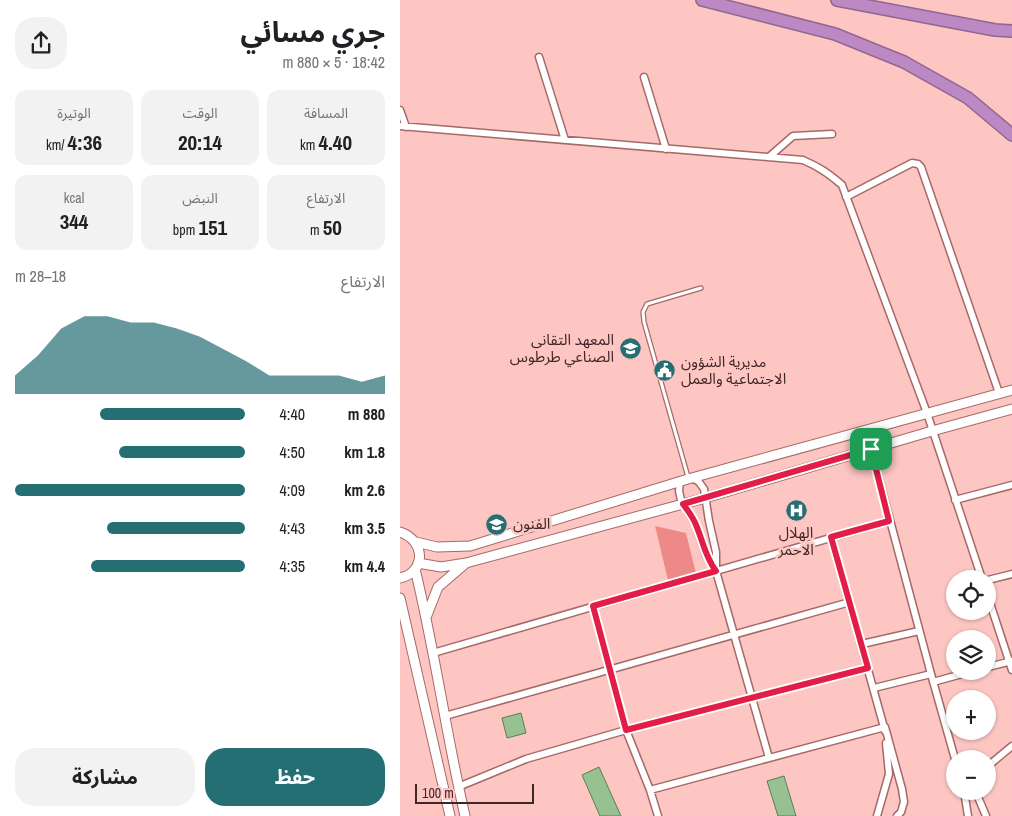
<!DOCTYPE html>
<html lang="ar">
<meta charset="utf-8">
<style>
body{margin:0;font-family:"Archivo Narrow","Noto Sans Arabic",sans-serif;background:#f2f2f2;color:#202124;direction:rtl;height:100vh;display:flex;flex-direction:column;font-size:19px;white-space:nowrap}
*{box-sizing:border-box;margin:0}
p{font-size:16px;color:#757577}
.icon{flex:none;width:28px;height:28px;fill:none;stroke:currentColor;stroke-width:2;stroke-linecap:round;stroke-linejoin:round}
.map{position:relative;flex:1;overflow:hidden;direction:ltr}
.side{display:flex;flex-direction:column;background:#fff;width:400px}
.side>*{flex:none}
.fabs{position:absolute;left:546px;top:570px;display:grid;gap:10px}
.fabs a{display:grid;place-items:center;width:50px;height:50px;border-radius:50%;background:#fff;box-shadow:0 1px 4px #0004;font-size:25px}
.scale{position:absolute;left:15px;bottom:12px;width:119px;box-sizing:border-box;padding-left:5px;border:2px solid #402726;border-top:0;font-size:14px;line-height:18px;white-space:nowrap;color:#402726;-webkit-text-stroke:4px #fdc6c3;paint-order:stroke}
.pin{position:absolute;display:grid;place-items:center;width:42px;height:42px;color:#fff;margin:-21px;border-radius:10px;box-shadow:0 2px 8px #0006}
.round{display:grid;place-items:center;flex:none;width:52px;height:52px;border-radius:20px;background:#f2f2f2}
.overview{display:flex;align-items:center;justify-content:space-between;height:85px;padding:0 15px}
h1{font-size:28px;font-weight:700;line-height:38px}
.stats{display:grid;grid-template-columns:repeat(3,1fr);gap:8px;height:85px;padding:5px 15px}
.stats div{display:grid;align-content:center;border-radius:12px;background:#f2f2f2;text-align:center}
.stats b{font-size:21px;font-weight:700}
.stats small{font-size:14px;font-weight:400}
.stats p{font-size:14px}
.chart{height:140px;padding:10px 15px}
.chart p{display:flex;justify-content:space-between}
.chart svg{width:100%;height:90px;margin-top:5px;fill:#246f74;opacity:.7}
.action{display:flex;gap:10px;margin-top:auto;padding:10px 15px}
.action a{flex:1;height:58px;border-radius:20px;background:#246f74;color:#fff;font-size:20px;font-weight:700;line-height:58px;text-align:center}
.action a+a{background:#f2f2f2;color:#202124}
ul{padding:0 15px;list-style:none;font-size:16px}
li{display:grid;grid-template-columns:80px 60px 1fr;align-items:center;height:38px}
li i{height:12px;border-radius:6px;background:#246f74}
main{display:flex;flex:1;min-height:0}
.map>svg:first-child{display:block}
.green{fill:#ed8a88}
.building{fill:#98c192;stroke:#587f53}
.lines{fill:none;stroke-linecap:round;stroke-linejoin:round}
.lane-casing{stroke:#a66968;stroke-width:5.5}
.street-casing{stroke:#a66968;stroke-width:9}
.secondary-casing{stroke:#a66968;stroke-width:11}
.highway-casing{stroke:#91678d;stroke-width:14}
.lane{stroke:#fff;stroke-width:3}
.street{stroke:#fff;stroke-width:6}
.secondary{stroke:#fff;stroke-width:9}
.highway{stroke:#bc89c5;stroke-width:11}
.route-casing{stroke:#fff;stroke-width:10}
.route{stroke:#e11d48;stroke-width:6}
.labels{text-anchor:middle;stroke-width:5;stroke-linejoin:round;paint-order:stroke}
.poi-label{font-size:15px;fill:#402726;stroke:#fdc6c3;text-anchor:start}
</style>
<main>
<div class="map">
<svg width="612" height="816" viewBox="0 0 612 816">
<rect width="100%" height="100%" fill="#fdc6c3"/>
<path class="green" d="M 255,526 L 286,533 L 296,573 L 268,580 Z"/>
<path class="building" d="M 121,713 L 126,733 L 107,738 L 102,718 Z
M 199,767 L 221,816 L 200,816 L 182,775 Z
M 384,776 L 396,816 L 378,816 L 367,781 Z"/>
<g class="lines">
<defs>
<path id="lane" d="M 288,477 L 244,322 L 243,312 L 247,304 L 301,288"/>
<path id="street" d="M 139,57 L 165,140
M 244,77 L 266,149
M 0,110 L 6,127
M 0,126 L 403,160 C 419,167 428,173 442,185 L 527,413 L 582,579
M 369,157 L 393,136 L 432,134
M 446,197 L 512,163 L 518,164 L 521,167 L 599,393
M 471,449 L 531,674 L 555,759
M 292,478 L 299,482 L 304,489 L 309,521 L 316,552 L 316,571 L 369,758
M 280,481 L 279,491 L 281,500 L 296,525 L 306,555 L 316,571
M 555,500 L 612,485
M 431,537 L 485,731
M 588,580 L 612,574
M 588,597 L 612,670
M 193,606 L 226,730 L 250,790 L 258,816
M 462,644 L 519,631
M 33,653 L 489,521
M 588,667 L 612,661
M 533,682 L 573,671
M 474,688 L 531,674
M 45,716 L 450,602
M 588,766 L 612,746
M 58,787 L 126,759 L 226,730 L 468,668
M 250,790 L 485,727 L 502,789 L 504,802 L 501,812 L 497,816
M 564,791 L 568,816
M 573,791 L 578,797 L 586,816
M 477,816 L 489,774 L 486,743"/>
<path id="secondary" d="M 0,532 C 25,540 27,572 0,578
M 16,542 L 37,547 L 70,546 L 288,479 L 612,390
M 18,563 L 41,567 L 66,563 L 305,498 L 532,431 L 612,409
M 15,569 C 35,651 46,734 65,816
M 0,598 L 50,816
M 27,615 L 38,587 L 66,563"/>
<path id="highway" d="M 302,0 L 435,34 L 504,62 L 568,98 L 612,135
M 437,0 L 595,30 L 612,31"/>
</defs>
<use href="#lane" class="lane-casing"/>
<use href="#street" class="street-casing"/>
<use href="#secondary" class="secondary-casing"/>
<use href="#highway" class="highway-casing"/>
<use href="#lane" class="lane"/>
<use href="#street" class="street"/>
<use href="#secondary" class="secondary"/>
<use href="#highway" class="highway"/>
</g>
<g class="lines">
<defs>
<path id="route" d="M 471,449 L 489,521 L 431,537 L 468,668 L 226,730 L 193,606 L 316,571 C 305,557 303,541 296,525 C 293,517 288,511 283,504 Z"/>
</defs>
<use href="#route" class="route-casing"/>
<use href="#route" class="route"/>
</g>
<defs>
<symbol id="school-disc" viewBox="-11 -11 22 22"><circle r="9.5" fill="#246f74" stroke="#fdc6c3"/><path d="M0-5L7-2L0 1L-7-2ZM-4 1L0 2.5L4 1V4Q0 6-4 4Z" fill="#fff"/></symbol>
<symbol id="civic-disc" viewBox="-11 -11 22 22"><circle r="9.5" fill="#246f74" stroke="#fdc6c3"/><path d="M-.6-6.5H3V-4.5H.6V-3L4-1V1h2V6H-6V1h2V-1L-.6-3ZM-1.2 2.5V6h2.4V2.5Z" fill="#fff"/></symbol>
<symbol id="hospital-disc" viewBox="-11 -11 22 22"><circle r="9.5" fill="#246f74" stroke="#fdc6c3"/><path d="M-5-5h3v3.5h4V-5h3V5h-3V1.5h-4V5h-3Z" fill="#fff"/></symbol>
</defs>
<g fill-rule="evenodd">
<use href="#school-disc" x="218" y="336" width="25" height="25"/>
<use href="#civic-disc" x="252" y="358" width="25" height="25"/>
<use href="#hospital-disc" x="384" y="498" width="25" height="25"/>
<use href="#school-disc" x="84" y="512" width="25" height="25"/>
</g>
<g class="labels">
<g class="poi-label">
<text x="214" y="345" text-anchor="end">المعهد التقاني<tspan x="214" dy="17">الصناعي طرطوس</tspan></text>
<text x="281" y="367">مديرية الشؤون<tspan x="281" dy="17">الاجتماعية والعمل</tspan></text>
<text x="113" y="529">الفنون</text>
<text x="396" y="538" text-anchor="middle">الهلال<tspan x="396" dy="17">الاحمر</tspan></text>
</g>
</g>
</svg>
<div class="fabs">
<a><svg class="icon" aria-label="locate" viewBox="0 0 24 24"><circle cx="12" cy="12" r="6"/><path d="M12 2v4M12 18v4M2 12h4M18 12h4"/></svg></a>
<a><svg class="icon" aria-label="layers" viewBox="0 0 24 24"><path d="M12 4l9 5-9 5-9-5zM3 14l9 5 9-5"/></svg></a>
<a>+</a>
<a>−</a>
</div>
<div class="scale">100 m</div>
<div class="pin" style="left:471px;top:449px;background:#1e9e55"><svg class="icon" aria-label="arrive" viewBox="0 0 24 24"><path d="M6 21V4h12l-3 4 3 4H6"/></svg></div>
</div>
<section class="side">
<div class="overview"><div><h1>جري مسائي</h1><p>18:42 · 5 × 880 m</p></div><a class="round"><svg class="icon" aria-label="share" viewBox="0 0 24 24"><path d="M12 15V3M7 8l5-5 5 5M5 13v7h14v-7"/></svg></a></div>
<div class="stats">
<div><p>المسافة</p><b>4.40<small> km</small></b></div>
<div><p>الوقت</p><b>20:14</b></div>
<div><p>الوتيرة</p><b>4:36<small> /km</small></b></div>
</div>
<div class="stats">
<div><p>الارتفاع</p><b>50<small> m</small></b></div>
<div><p>النبض</p><b>151<small> bpm</small></b></div>
<div><p>kcal</p><b>344</b></div>
</div>
<div class="chart"><p><span>الارتفاع</span>18–28 m</p>
<svg viewBox="0 0 160 44" preserveAspectRatio="none"><path d="M0 44V35L10 25L20 12L30 6L40 6L50 9L60 9L70 12L80 16L90 22L100 28L110 35L120 35L130 35L140 35L150 38L160 35V44z"/></svg>
</div>
<ul>
<li><b>880 m</b>4:40<i style="width:63%"></i></li>
<li><b>1.8 km</b>4:50<i style="width:55%"></i></li>
<li><b>2.6 km</b>4:09<i style="width:100%"></i></li>
<li><b>3.5 km</b>4:43<i style="width:60%"></i></li>
<li><b>4.4 km</b>4:35<i style="width:67%"></i></li>
</ul>
<div class="action"><a>حفظ</a><a>مشاركة</a></div>
</section>
</main>
